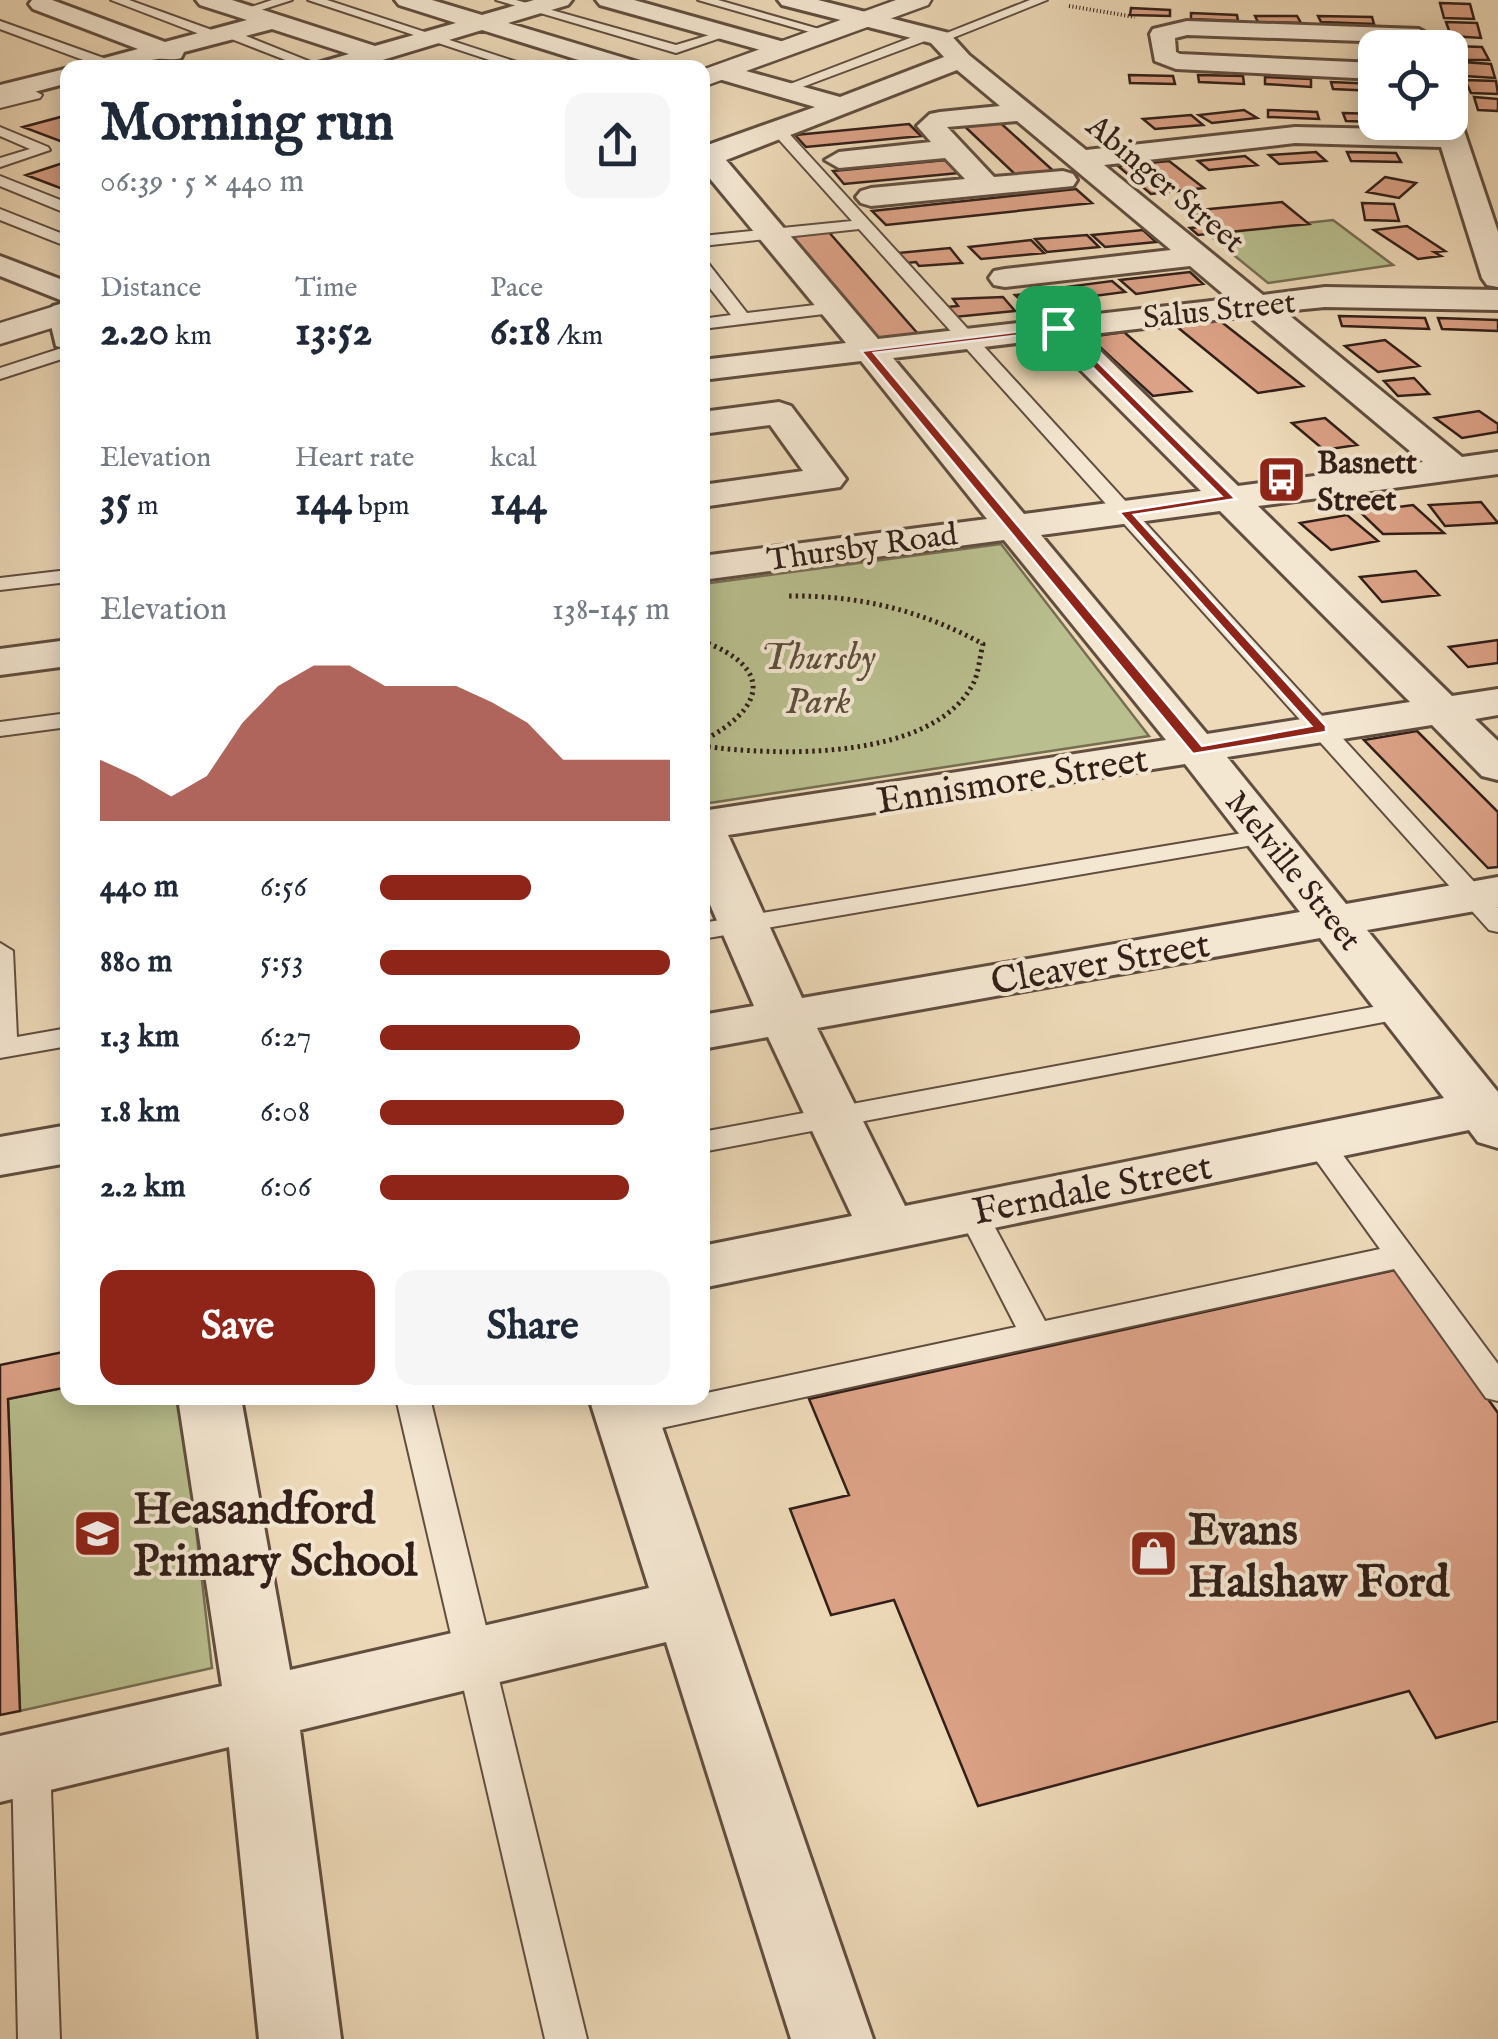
<!DOCTYPE html>
<meta charset="utf-8">
<style>
body{margin:0;font-family:"IM FELL English",serif;background:#f6f6f7;color:#1f2937;height:100vh;display:flex;flex-direction:column;font-size:38px;white-space:nowrap}
*{box-sizing:border-box;margin:0}
p{font-size:32px;color:#747a83}
.icon{flex:none;width:55px;height:55px;fill:none;stroke:currentColor;stroke-width:2;stroke-linecap:round;stroke-linejoin:round}
.map{position:relative;flex:1;overflow:hidden}
.sheet{position:absolute;left:60px;top:60px;width:650px;height:1345px;display:flex;flex-direction:column;background:#fff;border-radius:20px;box-shadow:0 5px 25px #0003}
.sheet>*{flex:none}
.fabs{position:absolute;left:1358px;top:30px;display:grid;gap:20px}
.fabs a{display:grid;place-items:center;width:110px;height:110px;border-radius:20px;background:#fff;box-shadow:0 5px 25px #0003;font-size:50px}
.pin{position:absolute;display:grid;place-items:center;width:85px;height:85px;color:#fff;margin:-42px;border-radius:20px;box-shadow:0 5px 15px #0006}
.round{display:grid;place-items:center;flex:none;width:105px;height:105px;border-radius:20px;background:#f6f6f7}
.overview{display:flex;align-items:center;justify-content:space-between;height:170px;padding:0 40px}
h1{font-size:55px;font-weight:800;line-height:75px}
.figures{display:grid;grid-template-columns:repeat(3,1fr);gap:15px;height:170px;padding:10px 40px}
.figures div{display:grid;align-content:center}
.figures b{font-size:42px;font-weight:800}
.figures small{font-size:28px;font-weight:400}
.figures p{font-size:28px}
.chart{height:280px;padding:20px 40px}
.chart p{display:flex;justify-content:space-between}
.chart svg{width:100%;height:180px;margin-top:10px;fill:#8f2418;opacity:.7}
.primary-button{display:flex;gap:20px;margin-top:auto;padding:20px 40px}
.primary-button a{flex:1;height:115px;border-radius:20px;background:#8f2418;color:#fff;font-size:40px;font-weight:800;line-height:115px;text-align:center}
.primary-button a+a{background:#f6f6f7;color:#1f2937}
ul{padding:0 40px;list-style:none;font-size:32px}
li{display:grid;grid-template-columns:160px 120px 1fr;align-items:center;height:75px}
li i{height:25px;border-radius:12px;background:#8f2418}
.map>svg:first-child{display:block}
.green{fill:#b9bf8f;stroke:#766f54;stroke-width:2.5}
.building{fill:#dca287;stroke:#321f18;stroke-width:2.5}
.lines{fill:none;stroke-linecap:round;stroke-linejoin:round}
.service-casing{stroke:#614e40;stroke-width:4}
.minor-casing{stroke:#614e40;stroke-width:6}
.tertiary-casing{stroke:#614e40;stroke-width:5}
.path-far1{stroke:#321f18;stroke-width:4;stroke-dasharray:1 2.5;stroke-linecap:butt}
.path{stroke:#321f18;stroke-width:5;stroke-dasharray:2.5 4;stroke-linecap:butt}
.service{fill:#f4e7d2;fill-rule:evenodd}
.minor{fill:#f4e7d2;fill-rule:evenodd}
.tertiary{fill:#f4e7d2;fill-rule:evenodd}
.route{fill:#8f2418;stroke:#fff;stroke-width:2.5;fill-rule:evenodd}
.labels{text-anchor:middle;stroke-width:8;stroke-linejoin:round;paint-order:stroke}
.far-street-label{font-size:32px;fill:#321f18;stroke:#f4e7d2}
.far-poi-label{font-size:32px;font-weight:bold;fill:#321f18;stroke:#f4e7d2;text-anchor:start}
.park-label{font-size:38px;font-style:italic;fill:#5a4f3c;stroke:#f4e7d2}
.street-label{font-size:38px;fill:#321f18;stroke:#f4e7d2}
.near-poi-label{font-size:45px;font-weight:bold;fill:#321f18;stroke:#f4e7d2;text-anchor:start}
</style>
<div class="map">
<svg width="1498" height="2039" viewBox="0 0 1498 2039">
<rect width="100%" height="100%" fill="#eedab9"/>
<filter id="stains"><feTurbulence type="fractalNoise" baseFrequency=".002" numOctaves="4"/><feColorMatrix values="0 0 0 0 .2 0 0 0 0 .09 0 0 0 0 .02 0 0 0 .5 -.17"/></filter>
<radialGradient id="worn" r=".72"><stop offset=".6" stop-color="#630" stop-opacity="0"/><stop offset="1" stop-color="#630" stop-opacity=".3"/></radialGradient>
<path class="green" d="M 1333,220 L 1393,265 L 1268,283 L 1208,234 Z
M 1001,544 L 1149,736 L 703,804 L 703,584 Z
M 67,1387 L 68,1398 L 181,1398 L 212,1668 L 20,1711 L 8,1399 Z"/>
<path class="building" d="M 1440,3 L 1470,4 L 1474,19 L 1444,18 Z
M 1131,8 L 1170,10 L 1170,16 L 1130,15 Z
M 1191,13 L 1237,15 L 1238,21 L 1191,19 Z
M 1255,16 L 1297,16 L 1301,23 L 1258,22 Z
M 1318,16 L 1372,17 L 1374,24 L 1321,22 Z
M 1446,22 L 1477,23 L 1481,38 L 1451,36 Z
M 1453,46 L 1482,47 L 1489,60 L 1460,60 Z
M 1462,62 L 1491,64 L 1495,78 L 1465,76 Z
M 1129,75 L 1173,76 L 1175,84 L 1130,83 Z
M 1198,75 L 1243,76 L 1244,84 L 1199,82 Z
M 1265,77 L 1311,79 L 1311,87 L 1265,84 Z
M 1465,80 L 1496,81 L 1498,94 L 1471,93 Z
M 1331,82 L 1375,84 L 1375,91 L 1333,89 Z
M 1474,97 L 1498,99 L 1498,111 L 1478,110 Z
M 1244,110 L 1257,118 L 1212,123 L 1199,115 Z
M 1268,110 L 1317,112 L 1319,119 L 1268,117 Z
M 1343,113 L 1375,114 L 1375,122 L 1346,121 Z
M 68,115 L 68,144 L 23,127 Z
M 1191,115 L 1203,125 L 1155,129 L 1143,119 Z
M 995,118 L 1059,176 L 1020,179 L 959,121 Z
M 909,124 L 921,136 L 806,147 L 795,135 Z
M 1316,152 L 1326,161 L 1279,164 L 1269,155 Z
M 1347,152 L 1396,153 L 1401,162 L 1351,161 Z
M 1245,156 L 1257,165 L 1209,170 L 1198,161 Z
M 946,160 L 959,173 L 844,184 L 833,171 Z
M 1169,161 L 1204,188 L 1151,194 L 1118,166 Z
M 68,162 L 68,191 L 26,175 L 60,164 Z
M 1385,177 L 1416,183 L 1399,198 L 1367,192 Z
M 1076,189 L 1092,203 L 886,225 L 872,211 Z
M 1282,202 L 1309,224 L 1198,235 L 1190,228 L 1200,227 L 1187,215 L 1203,214 L 1199,210 Z
M 1362,203 L 1394,204 L 1399,221 L 1365,220 Z
M 1407,226 L 1445,251 L 1434,252 L 1441,256 L 1418,259 L 1374,230 Z
M 827,230 L 919,335 L 878,339 L 789,234 Z
M 1143,230 L 1156,242 L 1105,247 L 1092,235 Z
M 1087,235 L 1099,247 L 1047,252 L 1035,239 Z
M 1031,240 L 1044,253 L 981,259 L 969,247 Z
M 950,248 L 962,263 L 919,266 L 916,262 L 906,263 L 898,253 Z
M 1190,272 L 1203,284 L 1136,294 L 1120,280 Z
M 1112,281 L 1125,292 L 1079,298 L 1066,287 Z
M 1061,290 L 1074,301 L 1028,307 L 1015,295 Z
M 1003,297 L 1015,311 L 954,317 L 946,307 L 958,306 L 953,299 Z
M 1339,316 L 1425,318 L 1429,329 L 1342,326 Z
M 1438,318 L 1498,320 L 1498,331 L 1442,329 Z
M 1219,320 L 1303,386 L 1258,393 L 1176,326 Z
M 1124,332 L 1191,391 L 1153,396 L 1089,337 Z
M 1385,340 L 1419,366 L 1378,372 L 1345,346 Z
M 1414,378 L 1429,394 L 1398,396 L 1384,381 Z
M 1479,411 L 1498,424 L 1498,432 L 1462,438 L 1435,418 Z
M 1325,418 L 1357,445 L 1324,450 L 1292,423 Z
M 1481,502 L 1498,523 L 1445,526 L 1429,505 Z
M 1413,505 L 1444,533 L 1383,534 L 1360,512 Z
M 1347,515 L 1378,541 L 1331,550 L 1300,523 Z
M 1416,571 L 1439,595 L 1382,602 L 1360,577 Z
M 1498,640 L 1498,663 L 1468,667 L 1449,647 Z
M 1417,731 L 1498,812 L 1498,867 L 1488,868 L 1364,740 Z
M 1395,1270 L 1498,1413 L 1498,1721 L 1436,1738 L 1409,1691 L 978,1806 L 894,1600 L 831,1615 L 790,1509 L 849,1495 L 809,1399 Z
M 68,1351 L 68,1387 L 8,1399 L 20,1711 L 0,1715 L 0,1365 Z"/>
<g class="lines">
<defs>
<path id="service" d="M 111,0 L 129,0 L 220,33 L 231,30 L 326,68 L 306,68 L 221,35 L 210,38 Z
M 272,0 L 292,0 L 242,16 L 236,12 Z
M 308,0 L 327,0 L 535,68 L 514,68 Z
M 496,0 L 516,0 L 676,45 L 726,30 L 732,34 L 676,53 Z
M 698,0 L 718,0 L 833,33 L 827,37 Z
M 1030,0 L 1047,0 L 945,41 L 934,38 Z
M 0,21 L 112,61 L 114,64 L 102,67 L 0,29 Z
M 928,31 L 934,35 L 933,38 L 789,92 L 777,89 Z
M 35,91 L 42,95 L 40,98 L 0,108 L 0,100 Z
M 0,127 L 48,147 L 50,150 L 0,167 L 0,158 L 30,149 L 0,136 Z
M 773,127 L 783,127 L 1498,908 L 1498,932 L 1489,930 L 859,229 L 702,246 L 702,236 L 852,221 L 773,133 Z
M 0,176 L 68,203 L 68,214 L 0,186 Z
M 0,209 L 68,236 L 68,247 L 0,220 Z
M 702,261 L 708,263 L 747,313 L 832,303 L 840,308 L 832,313 L 702,329 L 702,319 L 731,315 L 702,278 Z
M 68,346 L 68,357 L 0,379 L 0,368 Z
M 68,570 L 68,582 L 0,590 L 0,578 Z
M 68,713 L 68,727 L 0,736 L 0,722 Z
M 1267,829 L 1279,836 L 1276,841 L 702,939 L 702,923 Z
M 0,943 L 13,951 L 17,1037 L 68,1028 L 68,1046 L 0,1058 Z
M 1405,1001 L 1415,1004 L 1419,1010 L 1415,1016 L 702,1152 L 702,1132 Z
M 1318,1132 L 1328,1135 L 1498,1364 L 1498,1401 L 1486,1398 L 1394,1269 L 629,1435 L 617,1431 L 612,1422 L 617,1413 L 684,1398 L 702,1398 L 702,1394 L 1016,1327 L 957,1212 L 961,1205 L 972,1201 L 983,1205 L 1045,1321 L 1380,1249 L 1303,1142 L 1308,1135 Z
M 396,1398 L 430,1398 L 587,2039 L 545,2039 Z
M 31,1745 L 45,1750 L 50,1762 L 60,2039 L 18,2039 L 12,1762 L 17,1750 Z"/>
<path id="minor" d="M 32,0 L 52,0 L 165,42 L 247,20 L 200,5 L 196,0 L 232,0 L 375,46 L 456,23 L 399,5 L 395,0 L 432,0 L 482,15 L 534,0 L 572,0 L 568,5 L 508,23 L 641,63 L 644,68 L 604,68 L 482,30 L 356,68 L 315,68 L 318,63 L 349,54 L 272,29 L 184,52 L 181,58 C 172,61 165,58 157,59 C 131,64 109,68 83,68 L 86,63 L 138,49 L 33,9 L 29,4 Z
M 596,0 L 634,0 L 791,44 L 794,49 L 782,56 L 600,5 Z
M 778,0 L 818,0 L 949,33 L 969,55 L 1086,150 L 1295,127 L 1436,130 L 1434,122 L 1450,122 L 1450,115 L 1461,122 L 1498,232 L 1498,287 L 1487,285 L 1482,278 L 1441,147 L 1295,143 L 1104,165 L 1263,295 L 1325,287 L 1498,290 L 1498,310 L 1325,307 L 1284,311 L 1462,457 L 1498,452 L 1498,474 L 1258,506 L 1452,696 L 1498,689 L 1498,715 L 1475,719 L 1498,741 L 1498,780 L 1482,776 L 1432,725 L 1227,757 L 1346,904 L 1498,877 L 1498,907 L 1367,930 L 1498,1092 L 1498,1148 L 1478,1142 L 1469,1130 L 702,1288 L 702,1246 L 852,1216 L 768,1037 L 702,1049 L 702,1015 L 754,1006 L 702,886 L 702,811 L 1166,740 L 1004,540 L 702,580 L 702,556 L 987,519 L 861,361 L 702,380 L 702,360 L 846,343 L 702,169 L 702,147 L 815,107 L 712,77 L 708,72 L 712,67 L 721,64 L 840,97 L 944,57 L 931,43 L 782,5 ZM 957,70 L 1000,106 L 940,112 L 930,114 L 917,126 L 931,142 L 839,152 L 825,160 L 839,168 L 945,158 L 965,179 L 871,188 L 861,191 L 856,197 L 861,203 L 871,206 L 1073,186 L 1077,180 L 1073,174 L 1063,171 L 994,177 L 947,127 L 1017,121 L 1171,250 L 1005,269 L 994,271 L 989,278 L 994,285 L 1005,287 L 1190,266 L 1229,299 L 878,339 L 726,160 ZM 1249,316 L 1423,462 L 1238,486 L 1084,335 ZM 1050,339 L 1201,491 L 1024,514 L 893,358 ZM 1220,511 L 1410,702 L 1207,734 L 1041,535 ZM 1185,764 L 1300,912 L 802,998 L 728,835 ZM 1320,938 L 1444,1098 L 905,1206 L 817,1028 Z
M 1187,21 L 1419,29 L 1431,36 L 1419,43 L 1187,35 L 1175,38 L 1176,52 L 1180,54 L 1375,63 L 1375,79 L 1176,69 L 1155,61 L 1150,34 L 1153,29 Z
M 69,68 L 68,83 L 0,101 L 0,85 Z
M 0,256 L 68,282 L 68,303 L 0,276 Z
M 64,303 L 68,304 L 68,349 L 56,346 L 48,313 L 53,306 Z
M 779,402 L 791,406 L 840,471 L 846,479 L 840,487 L 702,507 L 702,485 L 803,471 L 770,425 L 702,434 L 702,412 Z
M 68,640 L 68,666 L 0,675 L 0,649 Z
M 68,1125 L 68,1163 L 0,1175 L 0,1137 Z
M 178,1398 L 241,1398 L 290,1670 L 649,1588 L 589,1398 L 652,1398 L 873,2039 L 791,2039 L 666,1642 L 300,1730 L 341,2039 L 259,2039 L 229,1747 L 0,1802 L 0,1736 L 222,1686 Z"/>
<path id="tertiary" d="M 896,0 L 931,0 L 928,5 L 702,87 L 702,70 Z
M 68,302 L 68,323 L 0,344 L 0,323 Z"/>
</defs>
<use href="#service" class="service-casing"/>
<use href="#minor" class="minor-casing"/>
<use href="#tertiary" class="tertiary-casing"/>
<path class="path-far1" d="M 1069,6 L 1135,17"/>
<path class="path" d="M 702,641 C 775,668 765,709 702,741
M 702,746 C 776,756 934,762 974,682 C 979,671 980,655 983,644 C 921,610 858,595 788,596"/>
<use href="#service" class="service"/>
<use href="#minor" class="minor"/>
<use href="#tertiary" class="tertiary"/>
</g>
<path class="route" d="M 1062,326 L 1236,499 L 1134,515 L 1326,726 L 1326,732 L 1193,754 L 861,351 ZM 1056,331 L 1221,496 L 1119,512 L 1311,726 L 1202,746 L 874,353 Z"/>
<defs>
<symbol id="bus-square" viewBox="-11 -11 22 22"><rect x="-9" y="-9" width="18" height="18" rx="4" fill="#8f2418" stroke="#f4e7d2"/><path d="M-5-6H5V4H4V6H2V4H-2V6H-4V4H-5ZM-3.5-4V0h7V-4ZM-3.5 1.2v1.5H-2V1.2ZM2 1.2v1.5H3.5V1.2Z" fill="#fff"/></symbol>
<symbol id="school-square" viewBox="-11 -11 22 22"><rect x="-9" y="-9" width="18" height="18" rx="4" fill="#8f2418" stroke="#f4e7d2"/><path d="M0-5L7-2L0 1L-7-2ZM-4 1L0 2.5L4 1V4Q0 6-4 4Z" fill="#fff"/></symbol>
<symbol id="shop-square" viewBox="-11 -11 22 22"><rect x="-9" y="-9" width="18" height="18" rx="4" fill="#8f2418" stroke="#f4e7d2"/><path d="M-5-2.5h2.3a2.7 3.5 0 0 1 5.4 0H5L5.5 6h-11ZM-1.5-2.5h3a1.5 2.3 0 0 0-3 0Z" fill="#fff"/></symbol>
</defs>
<g fill-rule="evenodd">
<use href="#bus-square" x="1254" y="452" width="55" height="55"/>
<use href="#school-square" x="70" y="1506" width="55" height="55"/>
<use href="#shop-square" x="1126" y="1526" width="55" height="55"/>
</g>
<g class="labels">
<g class="far-street-label">
<text transform="translate(1166 183) rotate(40)" y="11">Abinger Street</text>
<text transform="translate(1219 309) rotate(-6)" y="11">Salus Street</text>
<text transform="translate(862 546) rotate(-8)" y="11">Thursby Road</text>
<text transform="translate(1294 870) rotate(51)" y="11">Melville Street</text>
</g>
<g class="far-poi-label">
<text x="1317" y="473">Basnett<tspan x="1317" dy="37">Street</tspan></text>
</g>
<g class="park-label">
<text x="818" y="669">Thursby<tspan x="818" dy="44">Park</tspan></text>
</g>
<g class="street-label">
<text transform="translate(1012 779) rotate(-9)" y="13">Ennismore Street</text>
<text transform="translate(1100 962) rotate(-10)" y="13">Cleaver Street</text>
<text transform="translate(1092 1188) rotate(-11)" y="13">Ferndale Street</text>
</g>
<g class="near-poi-label">
<text x="133" y="1523">Heasandford<tspan x="133" dy="52">Primary School</tspan></text>
<text x="1188" y="1544">Evans<tspan x="1188" dy="52">Halshaw Ford</tspan></text>
</g>
</g>
<rect width="100%" height="100%" filter="url(#stains)"/>
<rect width="100%" height="100%" fill="url(#worn)"/>
</svg>
<div class="fabs">
<a><svg class="icon" aria-label="locate" viewBox="0 0 24 24"><circle cx="12" cy="12" r="6"/><path d="M12 2v4M12 18v4M2 12h4M18 12h4"/></svg></a>
</div>
<div class="pin" style="left:1058px;top:328px;background:#1e9e55"><svg class="icon" aria-label="arrive" viewBox="0 0 24 24"><path d="M6 21V4h12l-3 4 3 4H6"/></svg></div>
<section class="sheet">
<div class="overview"><div><h1>Morning run</h1><p>06:39 · 5 × 440 m</p></div><a class="round"><svg class="icon" aria-label="share" viewBox="0 0 24 24"><path d="M12 15V3M7 8l5-5 5 5M5 13v7h14v-7"/></svg></a></div>
<div class="figures">
<div><p>Distance</p><b>2.20<small> km</small></b></div>
<div><p>Time</p><b>13:52</b></div>
<div><p>Pace</p><b>6:18<small> /km</small></b></div>
</div>
<div class="figures">
<div><p>Elevation</p><b>35<small> m</small></b></div>
<div><p>Heart rate</p><b>144<small> bpm</small></b></div>
<div><p>kcal</p><b>144</b></div>
</div>
<div class="chart"><p><span>Elevation</span>138–145 m</p>
<svg viewBox="0 0 160 44" preserveAspectRatio="none"><path d="M0 44V29L10 33L20 38L30 33L40 20L50 11L60 6L70 6L80 11L90 11L100 11L110 15L120 20L130 29L140 29L150 29L160 29V44z"/></svg>
</div>
<ul>
<li><b>440 m</b>6:56<i style="width:52%"></i></li>
<li><b>880 m</b>5:53<i style="width:100%"></i></li>
<li><b>1.3 km</b>6:27<i style="width:69%"></i></li>
<li><b>1.8 km</b>6:08<i style="width:84%"></i></li>
<li><b>2.2 km</b>6:06<i style="width:86%"></i></li>
</ul>
<div class="primary-button"><a>Save</a><a>Share</a></div>
</section>
</div>
